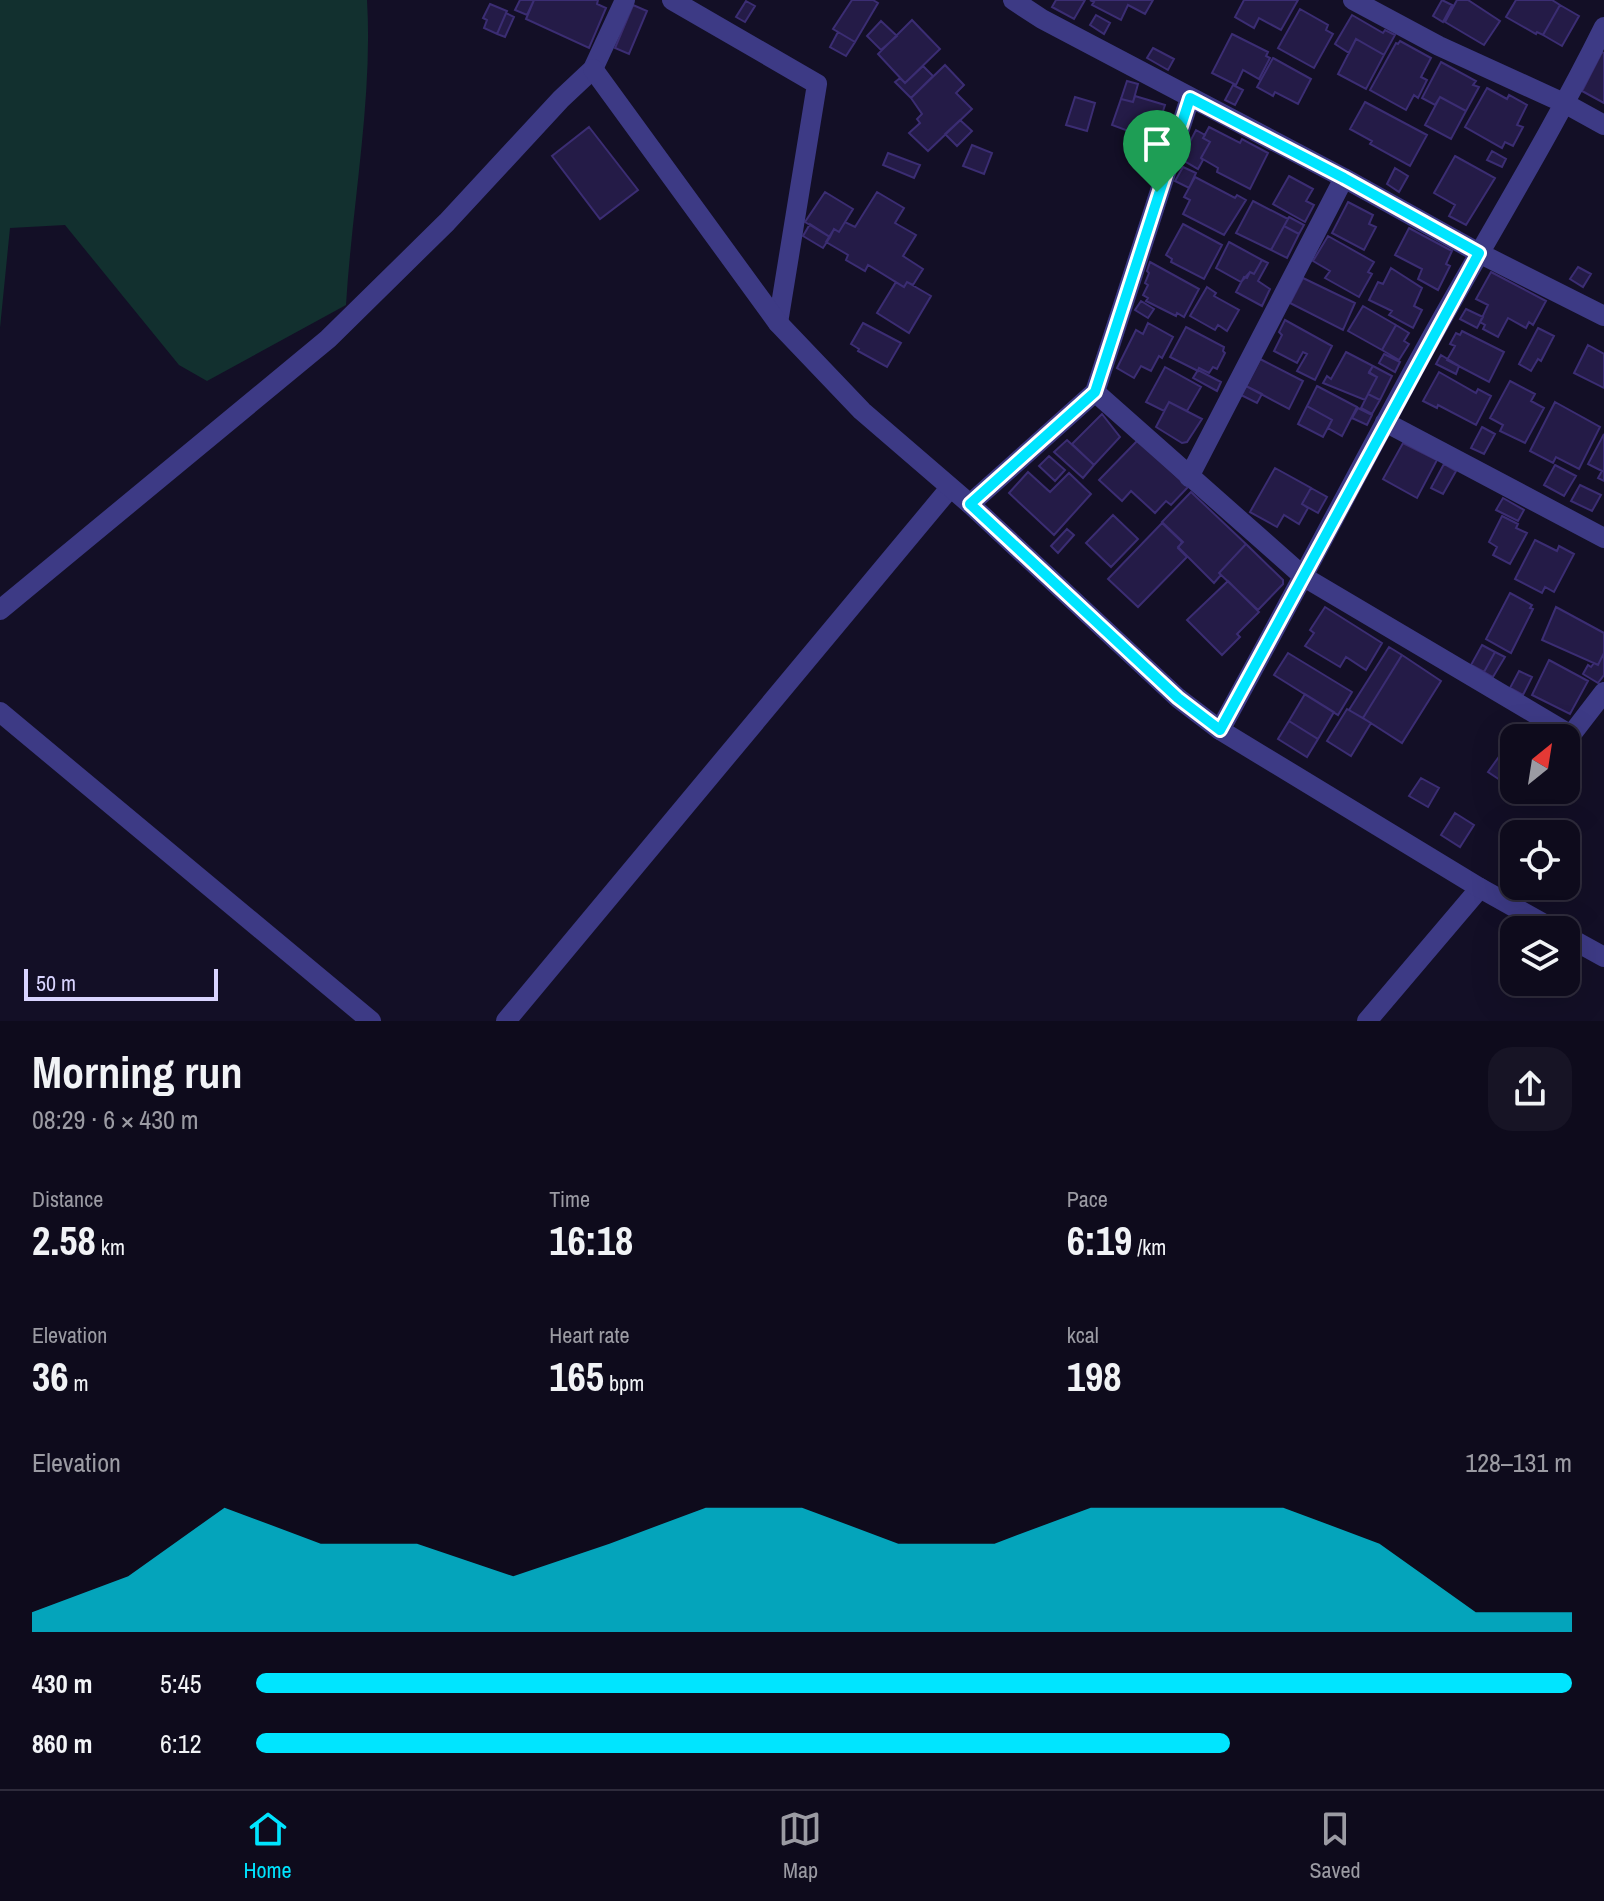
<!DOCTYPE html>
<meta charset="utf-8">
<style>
body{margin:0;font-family:"Archivo Narrow",sans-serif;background:#171425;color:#f1f3f6;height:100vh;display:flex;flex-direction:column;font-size:30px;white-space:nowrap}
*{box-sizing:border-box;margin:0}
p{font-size:26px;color:#9b9ba3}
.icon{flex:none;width:44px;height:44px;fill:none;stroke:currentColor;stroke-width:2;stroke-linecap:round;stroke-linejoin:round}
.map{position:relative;height:1021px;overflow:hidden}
.side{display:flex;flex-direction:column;background:#0e0b1c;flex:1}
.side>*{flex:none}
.needle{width:52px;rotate:30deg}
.controls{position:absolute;left:1500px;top:724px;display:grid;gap:16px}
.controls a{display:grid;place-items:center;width:80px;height:80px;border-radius:16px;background:#0e0b1c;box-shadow:0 8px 32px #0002,0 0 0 2px #2e2b3b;font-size:40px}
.scale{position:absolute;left:24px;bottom:20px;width:194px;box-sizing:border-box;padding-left:8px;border:4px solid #d9d4ff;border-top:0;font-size:22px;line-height:28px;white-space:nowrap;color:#d9d4ff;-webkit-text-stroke:6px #130f26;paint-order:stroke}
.pin{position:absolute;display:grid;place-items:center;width:68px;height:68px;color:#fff;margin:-82px -34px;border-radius:50% 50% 50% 0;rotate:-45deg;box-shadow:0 0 8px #0007}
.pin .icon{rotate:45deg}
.round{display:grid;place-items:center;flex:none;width:84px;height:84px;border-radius:24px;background:#171425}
.headline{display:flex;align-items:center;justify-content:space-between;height:136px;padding:0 32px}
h1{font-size:44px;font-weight:800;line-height:60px}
.figures{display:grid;grid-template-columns:repeat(3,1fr);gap:12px;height:136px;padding:8px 32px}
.figures div{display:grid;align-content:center}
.figures b{font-size:40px;font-weight:800}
.figures small{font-size:22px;font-weight:400}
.figures p{font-size:22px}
.chart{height:224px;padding:16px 32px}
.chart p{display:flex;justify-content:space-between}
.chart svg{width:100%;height:144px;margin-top:8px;fill:#00e5ff;opacity:.7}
ul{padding:0 32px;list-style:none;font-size:26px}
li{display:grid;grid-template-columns:128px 96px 1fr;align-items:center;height:60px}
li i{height:20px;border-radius:10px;background:#00e5ff}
.dock{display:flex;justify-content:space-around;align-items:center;height:112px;border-top:2px solid #2e2b3b;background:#0e0b1c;font-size:22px;color:#9b9ba3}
.dock a{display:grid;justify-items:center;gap:4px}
.dock .current{color:#00e5ff}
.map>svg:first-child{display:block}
.green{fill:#12302f}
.building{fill:#241b47;stroke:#3b2d73;stroke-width:2}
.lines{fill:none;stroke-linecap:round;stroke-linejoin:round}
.minor{stroke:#3d3a85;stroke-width:20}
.tertiary{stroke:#3d3a85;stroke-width:20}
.route-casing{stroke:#fff;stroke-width:16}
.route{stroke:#00e5ff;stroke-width:10}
</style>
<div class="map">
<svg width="1604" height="1021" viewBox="0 0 1604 1021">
<rect width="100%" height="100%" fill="#130f26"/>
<path class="green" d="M 0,0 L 367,0 C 373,99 352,205 346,305 L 207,381 L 179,365 L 65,225 L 10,228 L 0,328 Z"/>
<path class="building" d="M 520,0 L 534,0 L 527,15 L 515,10 Z
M 534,0 L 598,0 L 597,4 L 606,8 L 589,48 L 526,19 Z
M 852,0 L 873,0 L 878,3 L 855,42 L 833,29 Z
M 1056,0 L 1085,0 L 1074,19 L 1052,7 Z
M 1090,0 L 1153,0 L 1145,14 L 1128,5 L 1121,20 L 1092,5 L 1094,2 Z
M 1244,0 L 1298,0 L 1281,30 L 1259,18 L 1254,28 L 1235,17 Z
M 1442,0 L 1452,5 L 1443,22 L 1433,16 Z
M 1457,0 L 1468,0 L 1500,21 L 1484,45 L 1445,22 Z
M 1516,0 L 1552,0 L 1560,5 L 1543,35 L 1537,32 L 1536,34 L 1506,17 Z
M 746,1 L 755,6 L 745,22 L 736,17 Z
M 490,4 L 507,11 L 497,34 L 484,28 L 487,20 L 483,18 Z
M 633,5 L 647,11 L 629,54 L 615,48 Z
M 1560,5 L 1579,16 L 1562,46 L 1543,35 Z
M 1300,9 L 1328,25 L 1326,30 L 1333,34 L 1314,68 L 1278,48 Z
M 506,13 L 514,17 L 505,37 L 497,34 Z
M 1096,15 L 1110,23 L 1104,34 L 1090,25 Z
M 1352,15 L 1383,33 L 1385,30 L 1395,35 L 1384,55 L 1356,39 L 1349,53 L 1335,44 Z
M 912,20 L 940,49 L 905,83 L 878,54 Z
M 881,21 L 897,36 L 881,50 L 867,36 Z
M 838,32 L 855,42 L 846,56 L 830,47 Z
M 1232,34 L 1268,52 L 1266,56 L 1270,58 L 1259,79 L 1243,70 L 1236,85 L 1212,73 Z
M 1356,39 L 1384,55 L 1366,89 L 1338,74 Z
M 1400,41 L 1431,58 L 1421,77 L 1427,80 L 1418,98 L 1414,95 L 1406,110 L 1370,90 L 1396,43 L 1398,44 Z
M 1153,48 L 1174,59 L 1168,70 L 1147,58 Z
M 1602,52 L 1604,53 L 1604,103 L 1582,91 Z
M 1273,58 L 1311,79 L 1298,104 L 1275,92 L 1273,96 L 1257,87 Z
M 1441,62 L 1476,81 L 1473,85 L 1479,87 L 1466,111 L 1440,97 L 1435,105 L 1422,98 Z
M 945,65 L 964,85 L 956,93 L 972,109 L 928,151 L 909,133 L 920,123 L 917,119 L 922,114 L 911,98 Z
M 923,66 L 933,76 L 911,98 L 895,82 L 900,78 L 905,83 Z
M 1127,81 L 1138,84 L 1133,102 L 1121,99 Z
M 1233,85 L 1243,90 L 1235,105 L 1225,100 Z
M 1487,88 L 1507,99 L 1509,95 L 1527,105 L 1517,125 L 1523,127 L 1513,146 L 1505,142 L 1502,148 L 1465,127 Z
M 1135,96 L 1165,105 L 1155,136 L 1152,134 L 1150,139 L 1112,125 L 1121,99 L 1133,102 Z
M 1075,97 L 1095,103 L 1087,131 L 1066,125 Z
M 1440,97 L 1466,111 L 1451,139 L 1425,125 Z
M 1365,102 L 1427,135 L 1410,166 L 1370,144 L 1372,141 L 1350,129 Z
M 960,120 L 972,131 L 957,146 L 945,134 Z
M 589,127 L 638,190 L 600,219 L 552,156 Z
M 1209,127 L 1240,143 L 1242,139 L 1268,153 L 1250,189 L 1217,172 L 1218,168 L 1201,158 L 1210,142 L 1203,138 Z
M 1196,130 L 1205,135 L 1203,138 L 1210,142 L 1201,158 L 1203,160 L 1198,169 L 1181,159 Z
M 972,145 L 992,153 L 984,174 L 963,166 Z
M 1492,151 L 1506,159 L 1502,167 L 1487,160 Z
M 888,153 L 920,165 L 914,178 L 883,165 Z
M 1455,156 L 1495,178 L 1466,225 L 1449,216 L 1455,205 L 1434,193 Z
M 1183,167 L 1196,173 L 1189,188 L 1175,181 Z
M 1395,168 L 1408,176 L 1399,192 L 1387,184 Z
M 1289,176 L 1313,189 L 1306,201 L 1314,205 L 1305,222 L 1273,204 Z
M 1195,177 L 1235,198 L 1237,195 L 1246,200 L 1224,235 L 1183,214 L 1190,200 L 1184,197 Z
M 825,192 L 853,209 L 839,232 L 834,229 L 830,237 L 805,222 Z
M 877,192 L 904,208 L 895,223 L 916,235 L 903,256 L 923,269 L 913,285 L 907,282 L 904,287 L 868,265 L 865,271 L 846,260 L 848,255 L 826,242 L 834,229 L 839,232 L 845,222 L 855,227 Z
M 1253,201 L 1288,219 L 1271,250 L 1236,233 Z
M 1348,202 L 1373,215 L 1369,224 L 1376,227 L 1364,250 L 1332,233 Z
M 1289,217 L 1304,225 L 1299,234 L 1284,226 Z
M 810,224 L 830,237 L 823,248 L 803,236 Z
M 1183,224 L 1222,245 L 1204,279 L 1171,262 L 1172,259 L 1166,255 Z
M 1284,226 L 1299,234 L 1287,258 L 1271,250 Z
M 1409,228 L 1452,251 L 1446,264 L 1450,266 L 1438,290 L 1418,279 L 1422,269 L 1395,255 Z
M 1328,236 L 1374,262 L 1368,272 L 1372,274 L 1359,297 L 1325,278 L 1330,271 L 1313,261 Z
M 1229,242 L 1262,260 L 1254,274 L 1250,272 L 1241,282 L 1216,268 Z
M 1262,260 L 1268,263 L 1258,281 L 1270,289 L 1262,306 L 1236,292 L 1244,277 L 1247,278 L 1250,272 L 1254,274 Z
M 1150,262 L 1199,289 L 1184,317 L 1177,313 L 1176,316 L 1146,301 L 1148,298 L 1143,295 L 1148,285 L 1145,283 L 1149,273 L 1147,271 Z
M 1578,267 L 1591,274 L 1583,287 L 1570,279 Z
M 1391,268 L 1422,288 L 1414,306 L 1422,310 L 1413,328 L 1389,315 L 1392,311 L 1369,300 L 1378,282 L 1383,284 Z
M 1491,272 L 1546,301 L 1533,325 L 1529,322 L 1526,328 L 1508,318 L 1498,337 L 1483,329 L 1485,325 L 1480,322 L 1488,305 L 1476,299 Z
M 1303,278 L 1355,303 L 1343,330 L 1290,303 Z
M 896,282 L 904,287 L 907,282 L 931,296 L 909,333 L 877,313 Z
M 1207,287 L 1216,293 L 1214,296 L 1239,310 L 1227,331 L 1218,325 L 1215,330 L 1190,316 Z
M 1141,301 L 1154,309 L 1148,318 L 1135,310 Z
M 1363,306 L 1396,325 L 1382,350 L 1348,331 Z
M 1466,309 L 1483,317 L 1477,328 L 1460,319 Z
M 1285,320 L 1332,346 L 1315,380 L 1297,371 L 1307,354 L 1303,352 L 1297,363 L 1274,351 L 1282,335 L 1279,332 Z
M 863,323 L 901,343 L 887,367 L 858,351 L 859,349 L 851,344 Z
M 1148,323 L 1173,337 L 1162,358 L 1159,356 L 1151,371 L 1141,366 L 1134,378 L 1117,368 L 1136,330 L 1143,334 Z
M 1396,325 L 1409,333 L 1404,341 L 1409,344 L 1399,360 L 1382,350 Z
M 1186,327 L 1224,347 L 1223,351 L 1225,353 L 1217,369 L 1213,367 L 1209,373 L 1199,368 L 1198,371 L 1170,357 Z
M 1538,328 L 1554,336 L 1541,361 L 1538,359 L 1531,371 L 1519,364 Z
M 1462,331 L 1504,352 L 1489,382 L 1447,360 L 1455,346 L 1450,344 L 1456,333 L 1460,335 Z
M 1588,345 L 1604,354 L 1604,388 L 1574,373 Z
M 1346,352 L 1373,366 L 1369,373 L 1377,377 L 1365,400 L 1323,383 L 1327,376 L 1331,379 Z
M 1384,354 L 1400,362 L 1395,372 L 1379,363 Z
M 1441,355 L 1459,366 L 1456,374 L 1436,364 Z
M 1260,359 L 1303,381 L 1289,409 L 1246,386 Z
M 1373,366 L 1392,376 L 1380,400 L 1368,394 L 1377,377 L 1369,372 Z
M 1165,367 L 1201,387 L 1187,411 L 1169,402 L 1164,411 L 1146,402 Z
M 1198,370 L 1221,382 L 1217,391 L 1193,378 Z
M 1439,372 L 1476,393 L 1478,389 L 1491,396 L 1476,425 L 1438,405 L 1437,408 L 1423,401 Z
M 1510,381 L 1535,394 L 1531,401 L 1544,408 L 1525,443 L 1500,431 L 1503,425 L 1490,418 Z
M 1246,386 L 1262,394 L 1257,403 L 1241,395 Z
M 1317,386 L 1357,407 L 1342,436 L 1328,428 L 1332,420 L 1307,406 Z
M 1368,394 L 1380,400 L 1372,414 L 1361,408 Z
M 1169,402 L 1202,419 L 1187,442 L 1182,443 L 1156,427 Z
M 1555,402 L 1600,427 L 1579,469 L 1556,457 L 1553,463 L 1530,451 Z
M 1307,406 L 1332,420 L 1323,437 L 1298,424 Z
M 1358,408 L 1372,415 L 1367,425 L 1352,418 Z
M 1102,414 L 1120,437 L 1094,465 L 1072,444 Z
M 1482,427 L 1495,434 L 1484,454 L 1471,448 Z
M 1604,434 L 1604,481 L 1598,478 L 1602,471 L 1588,464 Z
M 1067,440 L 1094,465 L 1083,478 L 1054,452 Z
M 1138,440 L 1188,487 L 1171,505 L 1166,501 L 1155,513 L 1131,491 L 1122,501 L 1099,480 Z
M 1403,443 L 1437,460 L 1417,498 L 1383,479 Z
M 1049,456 L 1065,470 L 1055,481 L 1039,466 Z
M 1444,464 L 1456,471 L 1443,494 L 1431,488 Z
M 1555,465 L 1576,476 L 1564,496 L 1544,485 Z
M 1275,468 L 1311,488 L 1302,504 L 1308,508 L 1299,524 L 1284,515 L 1277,527 L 1250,512 Z
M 1028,472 L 1050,492 L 1069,473 L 1091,494 L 1054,535 L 1009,493 Z
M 1580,485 L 1601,495 L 1592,511 L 1571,501 Z
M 1311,488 L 1327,497 L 1318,513 L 1302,504 Z
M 1191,492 L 1246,544 L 1219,573 L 1221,575 L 1214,583 L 1178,547 L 1183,542 L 1162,522 Z
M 1503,498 L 1524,510 L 1518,521 L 1496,510 Z
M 1113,515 L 1138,539 L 1111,567 L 1086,543 Z
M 1502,516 L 1518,524 L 1516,528 L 1527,533 L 1510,564 L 1493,555 L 1497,547 L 1489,542 Z
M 1162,523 L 1182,542 L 1178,548 L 1187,557 L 1138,607 L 1108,579 Z
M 1067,529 L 1074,535 L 1058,553 L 1051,546 Z
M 1535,540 L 1557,551 L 1559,546 L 1574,554 L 1554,592 L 1545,587 L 1542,593 L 1515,579 Z
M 1246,544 L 1283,580 L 1283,584 L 1258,610 L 1219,573 Z
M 1228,581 L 1259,612 L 1237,634 L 1240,637 L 1222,655 L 1187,620 Z
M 1510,593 L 1532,605 L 1530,608 L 1533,609 L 1511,653 L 1486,639 Z
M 1325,607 L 1382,643 L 1366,670 L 1346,657 L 1340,667 L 1305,646 L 1314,633 L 1310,630 Z
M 1556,607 L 1604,633 L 1604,653 L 1598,665 L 1542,640 Z
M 1482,645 L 1495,652 L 1484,672 L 1471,665 Z
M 1389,647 L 1402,655 L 1363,718 L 1349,710 Z
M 1495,652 L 1505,657 L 1493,677 L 1484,672 Z
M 1288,653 L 1352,692 L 1338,715 L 1274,675 Z
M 1604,653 L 1604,675 L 1598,683 L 1583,674 L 1588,665 L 1591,667 L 1594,663 L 1598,665 Z
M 1402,655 L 1441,681 L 1402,743 L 1363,718 Z
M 1549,660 L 1588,681 L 1570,714 L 1532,695 Z
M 1519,671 L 1532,677 L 1523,695 L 1510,688 Z
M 1305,694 L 1334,712 L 1318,739 L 1289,721 Z
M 1347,709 L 1371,723 L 1351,756 L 1327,741 Z
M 1289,721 L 1318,739 L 1307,757 L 1278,739 Z
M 1503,751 L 1514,758 L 1514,790 L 1531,790 L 1523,802 L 1509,793 L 1512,788 L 1488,772 Z
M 1421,778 L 1439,788 L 1428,807 L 1409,796 Z
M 1455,813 L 1474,825 L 1460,847 L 1441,835 Z"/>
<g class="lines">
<path class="minor" d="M 672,0 L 817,84 L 778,323
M 1013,0 L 1042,19 L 1344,178 L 1479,253 L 1604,316
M 1353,0 L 1439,46 L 1566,104 L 1604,125
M 1095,392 L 1304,577 L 1571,735 L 1604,692
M 1385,422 L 1604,538
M 1189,477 L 1344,178
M 970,504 L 1095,392 L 1190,98
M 0,610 L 328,339 L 447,222 L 561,99 L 593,69 L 625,0
M 0,712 L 371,1021
M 1220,730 C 1291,601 1359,469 1430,340 C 1488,236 1551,134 1604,27
M 506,1021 L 950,488
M 1367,1021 L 1480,888"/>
<path class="tertiary" d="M 593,69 L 778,323 L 862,411 L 970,504 L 1178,698 L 1220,730 L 1480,888 L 1555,930
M 1566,936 L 1604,957"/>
</g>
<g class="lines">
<defs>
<path id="route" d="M 1190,98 L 1344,178 L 1479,253 L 1220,730 L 1178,698 L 970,504 L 1095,392 Z"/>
</defs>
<use href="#route" class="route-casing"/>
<use href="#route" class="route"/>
</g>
</svg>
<div class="controls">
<a><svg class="needle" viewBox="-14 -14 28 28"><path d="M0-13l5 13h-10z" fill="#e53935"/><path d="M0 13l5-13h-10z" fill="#9b9ba3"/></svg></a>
<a><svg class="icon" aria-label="locate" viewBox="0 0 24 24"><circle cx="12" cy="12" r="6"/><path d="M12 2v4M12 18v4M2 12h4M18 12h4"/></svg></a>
<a><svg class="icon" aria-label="layers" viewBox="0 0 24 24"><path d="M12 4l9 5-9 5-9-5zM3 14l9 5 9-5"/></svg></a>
</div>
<div class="scale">50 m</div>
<div class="pin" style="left:1157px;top:192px;background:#1e9e55"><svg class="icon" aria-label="arrive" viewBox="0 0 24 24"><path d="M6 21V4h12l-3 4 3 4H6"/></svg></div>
</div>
<section class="side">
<div class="headline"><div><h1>Morning run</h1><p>08:29 · 6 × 430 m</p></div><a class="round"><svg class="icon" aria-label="share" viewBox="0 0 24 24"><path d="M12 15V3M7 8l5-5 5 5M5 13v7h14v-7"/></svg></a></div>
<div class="figures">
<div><p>Distance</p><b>2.58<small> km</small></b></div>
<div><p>Time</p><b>16:18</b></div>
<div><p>Pace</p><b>6:19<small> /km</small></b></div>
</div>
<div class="figures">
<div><p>Elevation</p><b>36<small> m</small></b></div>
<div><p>Heart rate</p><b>165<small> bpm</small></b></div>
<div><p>kcal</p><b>198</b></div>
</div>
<div class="chart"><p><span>Elevation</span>128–131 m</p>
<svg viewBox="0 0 160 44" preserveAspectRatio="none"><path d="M0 44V38L10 27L20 6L30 17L40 17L50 27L60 17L70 6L80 6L90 17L100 17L110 6L120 6L130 6L140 17L150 38L160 38V44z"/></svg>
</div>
<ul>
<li><b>430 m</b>5:45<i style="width:100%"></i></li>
<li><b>860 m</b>6:12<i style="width:74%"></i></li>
</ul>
</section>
<nav class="dock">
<a class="current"><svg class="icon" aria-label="home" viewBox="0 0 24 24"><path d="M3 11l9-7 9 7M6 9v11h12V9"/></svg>Home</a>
<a><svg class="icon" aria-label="map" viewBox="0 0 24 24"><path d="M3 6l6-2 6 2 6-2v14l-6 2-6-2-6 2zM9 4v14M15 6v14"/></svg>Map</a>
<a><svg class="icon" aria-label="saved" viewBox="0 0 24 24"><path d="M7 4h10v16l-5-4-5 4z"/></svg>Saved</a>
</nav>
